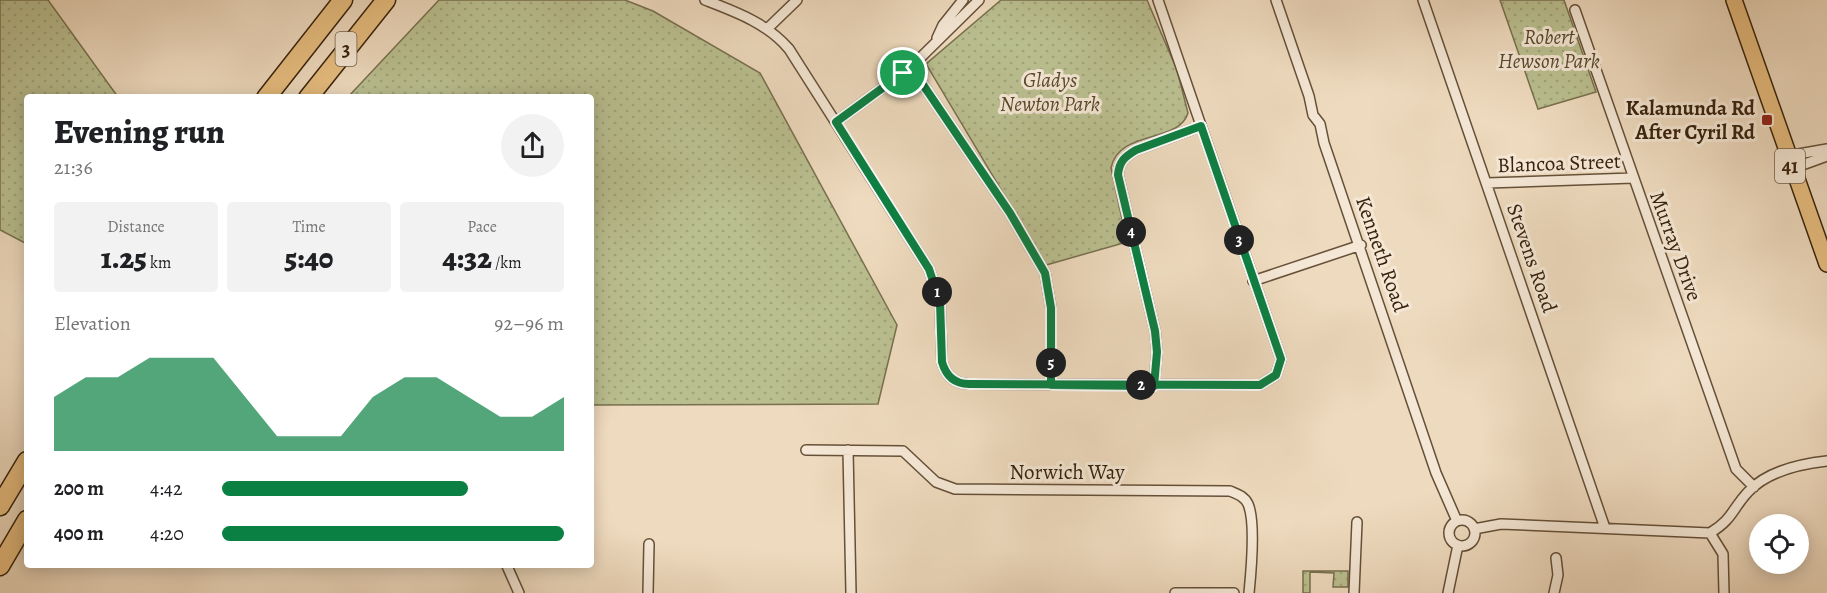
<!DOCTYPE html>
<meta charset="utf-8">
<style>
body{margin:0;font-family:Alegreya,serif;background:#f2f2f2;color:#202124;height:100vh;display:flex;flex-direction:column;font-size:22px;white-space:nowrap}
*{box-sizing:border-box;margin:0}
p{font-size:20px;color:#757577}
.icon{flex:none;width:33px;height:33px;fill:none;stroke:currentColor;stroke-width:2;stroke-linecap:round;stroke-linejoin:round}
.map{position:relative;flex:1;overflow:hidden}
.drawer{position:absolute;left:24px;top:94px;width:570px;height:474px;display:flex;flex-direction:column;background:#fff;border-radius:6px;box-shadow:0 3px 15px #0003}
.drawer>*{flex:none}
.buttons{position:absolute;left:1749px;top:514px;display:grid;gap:12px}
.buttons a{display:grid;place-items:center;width:60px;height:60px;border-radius:50%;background:#fff;box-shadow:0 3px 15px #0003;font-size:30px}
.pin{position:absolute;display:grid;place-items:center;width:51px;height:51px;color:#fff;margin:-26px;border:3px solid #fff;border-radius:50%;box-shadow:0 2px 6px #0007}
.km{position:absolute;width:30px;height:30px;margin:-15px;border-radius:50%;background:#222;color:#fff;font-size:16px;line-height:30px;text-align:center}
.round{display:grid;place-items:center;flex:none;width:63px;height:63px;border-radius:32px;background:#f2f2f2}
.summary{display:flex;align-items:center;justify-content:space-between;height:102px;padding:0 30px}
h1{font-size:33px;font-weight:800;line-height:45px}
.metrics{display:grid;grid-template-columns:repeat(3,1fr);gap:9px;height:102px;padding:6px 30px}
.metrics div{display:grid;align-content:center;border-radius:6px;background:#f2f2f2;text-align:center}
.metrics b{font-size:30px;font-weight:800}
.metrics small{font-size:16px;font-weight:400}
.metrics p{font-size:16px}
.chart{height:168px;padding:12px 30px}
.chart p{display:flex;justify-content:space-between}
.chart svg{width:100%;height:108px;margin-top:6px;fill:#0b8043;opacity:.7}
ul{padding:0 30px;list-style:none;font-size:20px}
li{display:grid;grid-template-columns:96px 72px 1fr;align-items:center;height:45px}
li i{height:15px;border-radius:8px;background:#0b8043}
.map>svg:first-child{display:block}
.grass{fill:url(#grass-dots);stroke:#78704e;stroke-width:1.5}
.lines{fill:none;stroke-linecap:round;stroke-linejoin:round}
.minor-casing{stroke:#655038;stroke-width:12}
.primary-casing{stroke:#37220c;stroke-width:18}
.motorway-casing{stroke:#37220c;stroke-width:21}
.minor{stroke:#f4e7d5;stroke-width:9}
.primary{stroke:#e7bd7f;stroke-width:15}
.motorway{stroke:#e7bd7f;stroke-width:18}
.route-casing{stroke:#fff;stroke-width:12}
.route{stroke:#0b8043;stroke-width:8}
.poi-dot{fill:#8f2418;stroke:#f4e7d5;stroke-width:2}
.labels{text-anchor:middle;stroke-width:6;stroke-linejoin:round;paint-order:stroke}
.shield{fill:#f4e7d5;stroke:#705d48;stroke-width:1.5}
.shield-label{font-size:20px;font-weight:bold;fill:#37220c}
.park-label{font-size:21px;font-style:italic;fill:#58492d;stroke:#f4e7d5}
.poi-label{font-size:21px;font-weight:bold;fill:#37220c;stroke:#f4e7d5;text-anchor:end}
.street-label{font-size:21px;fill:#37220c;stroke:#f4e7d5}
</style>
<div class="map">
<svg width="1827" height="593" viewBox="0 0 1827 593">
<defs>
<pattern id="grass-dots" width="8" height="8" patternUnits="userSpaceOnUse" patternTransform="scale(1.5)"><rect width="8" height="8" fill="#babf90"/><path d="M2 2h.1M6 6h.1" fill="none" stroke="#a0a47b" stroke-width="1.8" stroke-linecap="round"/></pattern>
</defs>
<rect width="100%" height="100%" fill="#eedabe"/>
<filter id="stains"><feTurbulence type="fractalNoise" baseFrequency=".00333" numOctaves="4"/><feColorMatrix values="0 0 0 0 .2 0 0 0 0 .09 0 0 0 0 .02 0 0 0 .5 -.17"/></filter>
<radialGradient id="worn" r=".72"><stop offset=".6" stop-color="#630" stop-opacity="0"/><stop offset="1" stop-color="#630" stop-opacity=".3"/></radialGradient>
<path class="grass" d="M 0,0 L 48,0 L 118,97 L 27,98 L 27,244 L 0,230 Z
M 439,0 L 625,0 L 653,11 L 760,73 L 897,325 L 878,404 L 591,405 L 591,98 L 348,97 Z
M 1001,0 L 1147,0 L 1177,70 L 1188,113 C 1179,144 1119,129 1111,168 L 1127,242 L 1046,265 L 926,64 Z
M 1500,0 L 1564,0 L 1596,92 L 1538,109 Z
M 1303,571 L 1348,571 L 1348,587 L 1333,587 L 1334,573 L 1310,572 L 1310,593 L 1303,593 Z"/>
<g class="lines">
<defs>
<path id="minor" d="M 705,0 C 736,12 767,23 789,49 L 929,269 L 940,302 L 942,362 C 946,376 955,384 969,384 L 1260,385 L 1276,375 L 1281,359 L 1158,0
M 1276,0 L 1309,96 L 1313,115 L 1320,124 L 1324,143 L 1436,473 L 1457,521
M 1423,0 L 1605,528
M 1575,10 L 1736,469 L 1754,487
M 767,29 L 797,0
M 937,38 L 943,25 L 963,0
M 911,67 L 1010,213 L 1045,273 L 1051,308 L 1051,385
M 836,122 L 911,67 L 979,0
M 1787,156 L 1827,149
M 1791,169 L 1827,156
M 1487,183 L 1633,178
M 1253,281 L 1361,245
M 1154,385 L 1157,352 L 1155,331 L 1118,175 C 1119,162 1124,157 1136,150 L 1201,126
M 806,450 L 903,451 L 936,482 L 955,489 L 1230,491 C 1237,494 1244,496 1248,504 C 1256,522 1251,573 1249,593
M 848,450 L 851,593
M1449 533a13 13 0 1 1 26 0a13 13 0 1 1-26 0Z
M 1474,529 L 1501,524 L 1710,533 C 1733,519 1732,509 1748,492 C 1767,471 1800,464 1827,461
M 1710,533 L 1723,554 L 1724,593
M 507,566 L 519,593
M 648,593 L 649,544
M 1175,593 L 1234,593
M 1354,593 L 1357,522
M 1448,593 L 1458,545
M 1554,593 L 1558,575 L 1556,558"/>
<path id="primary" d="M 1734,0 L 1827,264"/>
<path id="motorway" d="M 266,98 L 343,0
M 308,98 L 386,0
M 0,506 L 27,461
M 0,566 L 27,520"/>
</defs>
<use href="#minor" class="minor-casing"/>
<use href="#primary" class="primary-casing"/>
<use href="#motorway" class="motorway-casing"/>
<use href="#minor" class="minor"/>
<use href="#primary" class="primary"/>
<use href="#motorway" class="motorway"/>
</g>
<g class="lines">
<defs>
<path id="route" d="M 903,73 L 836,122 L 929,269 L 940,302 L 942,362 C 946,376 955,384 969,384 L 1260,385 L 1276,375 L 1281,359 L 1201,126 L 1136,150 C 1124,157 1119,162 1118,175 L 1155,331 L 1157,352 L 1154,386 L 1051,385 L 1051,308 L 1045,273 L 1010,213 L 911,67 L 903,73"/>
</defs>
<use href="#route" class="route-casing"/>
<use href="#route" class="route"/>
</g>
<rect class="poi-dot" x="1761" y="114" width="12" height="12" rx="3"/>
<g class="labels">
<g class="shield">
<rect x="335.5" y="32" width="21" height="34" rx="4.5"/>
<rect x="1775" y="149" width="30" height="34" rx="4.5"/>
</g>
<g class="shield-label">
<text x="346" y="56">3</text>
<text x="1790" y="173">41</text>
</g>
<g class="park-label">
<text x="1549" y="44">Robert<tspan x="1549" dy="24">Hewson Park</tspan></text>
<text x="1050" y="87">Gladys<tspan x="1050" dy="24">Newton Park</tspan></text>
</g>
<g class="poi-label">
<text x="1755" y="115">Kalamunda Rd<tspan x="1755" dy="24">After Cyril Rd</tspan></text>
</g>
<g class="street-label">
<text transform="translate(1559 163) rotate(-2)" y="7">Blancoa Street</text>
<text transform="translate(1676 246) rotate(70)" y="7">Murray Drive</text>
<text transform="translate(1382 254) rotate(71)" y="7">Kenneth Road</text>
<text transform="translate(1532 258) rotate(71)" y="7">Stevens Road</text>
<text x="1067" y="479">Norwich Way</text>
</g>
</g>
<rect width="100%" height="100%" filter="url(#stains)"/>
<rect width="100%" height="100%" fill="url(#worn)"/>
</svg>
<div class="buttons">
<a><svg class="icon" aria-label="locate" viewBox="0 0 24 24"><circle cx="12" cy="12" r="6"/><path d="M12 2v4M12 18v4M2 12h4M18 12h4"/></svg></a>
</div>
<div class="pin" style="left:903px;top:73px;background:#1e9e55"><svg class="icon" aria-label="arrive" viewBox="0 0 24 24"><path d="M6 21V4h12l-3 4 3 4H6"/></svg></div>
<b class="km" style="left:937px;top:292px">1</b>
<b class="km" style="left:1141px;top:385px">2</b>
<b class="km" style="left:1239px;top:240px">3</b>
<b class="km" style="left:1131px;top:232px">4</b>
<b class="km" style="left:1051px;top:363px">5</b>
<section class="drawer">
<div class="summary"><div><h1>Evening run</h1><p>21:36</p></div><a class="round"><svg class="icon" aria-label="share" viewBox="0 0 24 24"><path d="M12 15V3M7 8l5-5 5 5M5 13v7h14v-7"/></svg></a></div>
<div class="metrics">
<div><p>Distance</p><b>1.25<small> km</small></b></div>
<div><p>Time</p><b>5:40</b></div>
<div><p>Pace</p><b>4:32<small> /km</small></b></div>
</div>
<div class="chart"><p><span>Elevation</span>92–96 m</p>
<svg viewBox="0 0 160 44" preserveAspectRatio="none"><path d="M0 44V22L10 14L20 14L30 6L40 6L50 6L60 22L70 38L80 38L90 38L100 22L110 14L120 14L130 22L140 30L150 30L160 22V44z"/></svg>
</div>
<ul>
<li><b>200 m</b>4:42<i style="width:72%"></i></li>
<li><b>400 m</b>4:20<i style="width:100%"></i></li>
</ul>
</section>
</div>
